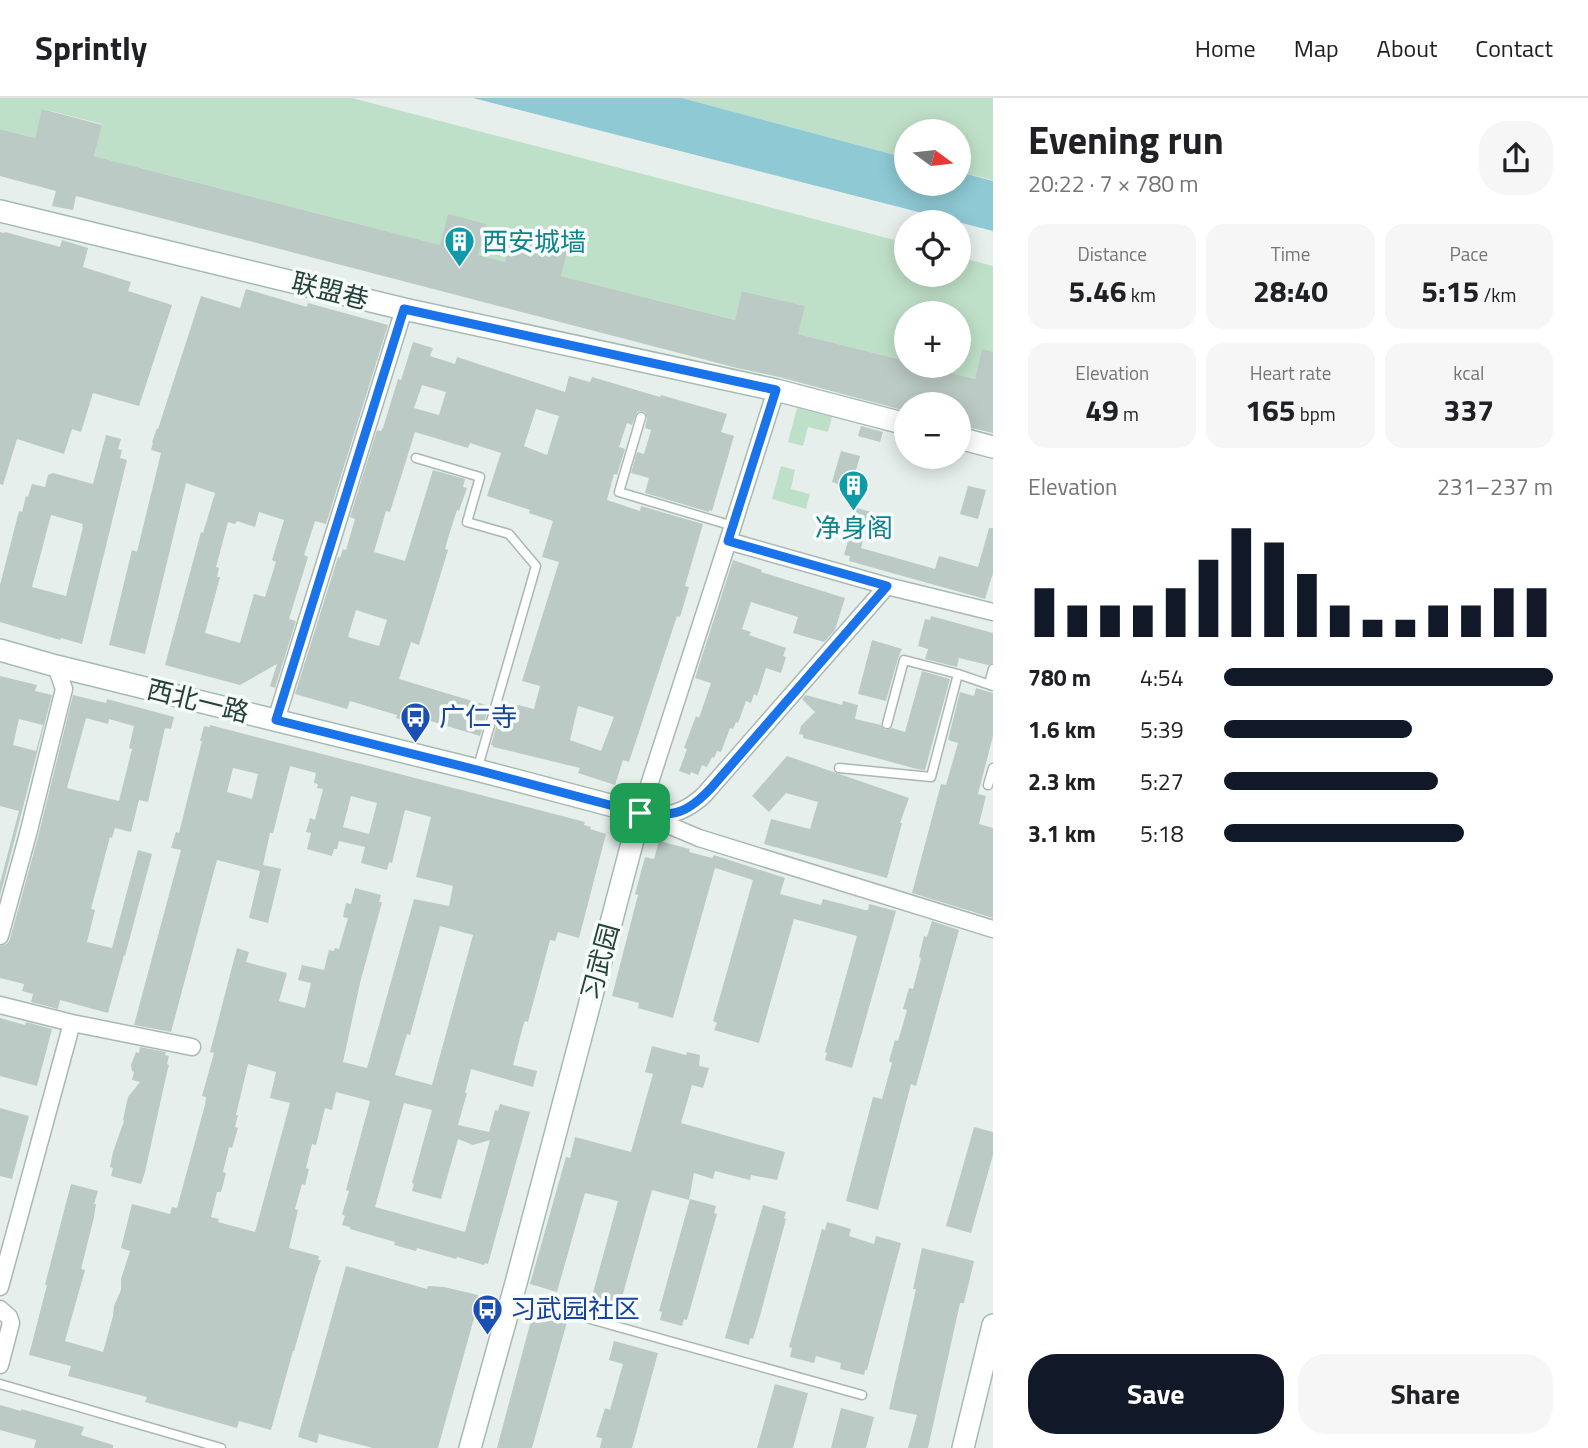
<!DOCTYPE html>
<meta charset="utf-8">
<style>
body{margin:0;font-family:"Titillium Web","Noto Sans SC",sans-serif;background:#f6f6f6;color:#202124;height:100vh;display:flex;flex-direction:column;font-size:26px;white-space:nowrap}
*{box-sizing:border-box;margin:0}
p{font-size:23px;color:#757577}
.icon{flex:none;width:38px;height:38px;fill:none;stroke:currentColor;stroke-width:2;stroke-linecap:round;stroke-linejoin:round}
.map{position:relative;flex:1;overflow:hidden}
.sheet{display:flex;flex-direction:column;background:#fff;width:595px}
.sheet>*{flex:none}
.needle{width:46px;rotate:105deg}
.controls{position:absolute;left:894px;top:21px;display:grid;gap:14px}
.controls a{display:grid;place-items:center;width:77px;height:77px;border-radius:50%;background:#fff;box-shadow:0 4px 18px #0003;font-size:35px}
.pin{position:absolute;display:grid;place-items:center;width:60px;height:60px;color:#fff;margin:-30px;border-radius:14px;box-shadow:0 4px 10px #0006}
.round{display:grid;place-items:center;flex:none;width:74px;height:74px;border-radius:28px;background:#f6f6f6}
.headline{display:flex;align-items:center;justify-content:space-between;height:119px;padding:0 35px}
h1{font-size:38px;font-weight:700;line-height:52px}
.stats{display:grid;grid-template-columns:repeat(3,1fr);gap:10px;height:119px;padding:7px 35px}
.stats div{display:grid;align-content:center;border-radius:18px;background:#f6f6f6;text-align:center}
.stats b{font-size:30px;font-weight:700}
.stats small{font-size:19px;font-weight:400}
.stats p{font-size:19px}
.chart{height:196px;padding:14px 35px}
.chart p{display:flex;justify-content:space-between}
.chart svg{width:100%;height:126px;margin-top:7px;stroke:#111827;stroke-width:6}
.primary-button{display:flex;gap:14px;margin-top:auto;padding:14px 35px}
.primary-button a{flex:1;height:80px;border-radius:28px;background:#111827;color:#fff;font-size:28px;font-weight:700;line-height:80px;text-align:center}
.primary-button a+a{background:#f6f6f6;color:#202124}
ul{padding:0 35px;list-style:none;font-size:23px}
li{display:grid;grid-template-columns:112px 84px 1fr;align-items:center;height:52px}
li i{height:18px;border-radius:9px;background:#111827}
header{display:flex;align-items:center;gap:42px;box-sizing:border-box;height:98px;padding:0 35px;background:#fff;border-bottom:2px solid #e0e0e0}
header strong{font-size:33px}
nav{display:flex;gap:38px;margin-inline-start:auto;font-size:24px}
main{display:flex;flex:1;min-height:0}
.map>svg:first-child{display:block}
.green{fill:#bfe0c8}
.water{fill:#8ec9d4}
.building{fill:#bbcac4;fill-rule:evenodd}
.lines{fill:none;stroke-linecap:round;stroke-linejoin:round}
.lane-casing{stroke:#a8b8b2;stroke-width:11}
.street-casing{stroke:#a8b8b2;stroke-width:19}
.secondary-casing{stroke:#a4bbb3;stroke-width:24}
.lane{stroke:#fff;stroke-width:8}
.street{stroke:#fff;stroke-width:16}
.secondary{stroke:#fff;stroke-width:21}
.route-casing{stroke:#fff;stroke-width:14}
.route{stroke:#1a73e8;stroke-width:9}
.labels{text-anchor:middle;stroke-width:7;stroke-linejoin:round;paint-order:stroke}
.culture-label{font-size:26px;fill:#0d838f;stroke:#f7fbf9;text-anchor:start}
.street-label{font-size:26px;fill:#24423a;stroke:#f7fbf9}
.transit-label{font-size:26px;fill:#164399;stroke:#f7fbf9;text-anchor:start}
</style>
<header>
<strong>Sprintly</strong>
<nav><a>Home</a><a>Map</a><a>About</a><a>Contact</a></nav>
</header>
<main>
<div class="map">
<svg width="993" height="1350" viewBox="0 0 993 1350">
<rect width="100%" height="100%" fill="#e6efeb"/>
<path class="green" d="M 0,0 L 352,0 L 906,145 L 906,177 L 959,177 L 959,159 L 993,168 L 993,254 L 982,252 L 975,281 L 924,268 L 959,268 L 959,215 L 906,215 L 906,263 L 798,236 L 804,208 L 743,193 L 735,222 L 561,178 L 568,151 L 513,136 L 505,164 L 94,58 L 102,26 L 43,11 L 35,40 L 0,31 Z
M 682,0 L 993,0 L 993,82 L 959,74 L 959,33 L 906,33 L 906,60 Z
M 797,310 L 832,319 L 828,334 L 808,329 L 803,348 L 788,344 Z
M 781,368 L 795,372 L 791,391 L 810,396 L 806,411 L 772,401 Z"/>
<path class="water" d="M 473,0 L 682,0 L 906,60 L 906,86 L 959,86 L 959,74 L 993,83 L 993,133 Z"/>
<path class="building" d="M 42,11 L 102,27 L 94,58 L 440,147 L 448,116 L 486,126 L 478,157 L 505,164 L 512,136 L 568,151 L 561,178 L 735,222 L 742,193 L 805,208 L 798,236 L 906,263 L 906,268 L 924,268 L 975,281 L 982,251 L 993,254 L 993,335 L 959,327 L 959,306 L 906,306 L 906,313 L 779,279 L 737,270 L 76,98 L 73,112 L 52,108 L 56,93 L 0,78 L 0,31 L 35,40 Z
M 0,134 L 4,135 L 5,134 L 60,149 L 62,142 L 88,150 L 83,169 L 131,184 L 128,193 L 172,207 L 139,308 L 93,295 L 81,334 L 72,331 L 64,356 L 17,341 L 3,387 L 0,386 Z
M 246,191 L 307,209 L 308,205 L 388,227 L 326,426 L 315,423 L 304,457 L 308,459 L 289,521 L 296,523 L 275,590 L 270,588 L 277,566 L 240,587 L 165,567 L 201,434 L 203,435 L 215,395 L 186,385 L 145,556 L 109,547 L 132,452 L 137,454 L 161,355 L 151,352 L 153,345 L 152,344 L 157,330 L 158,331 L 201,198 L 240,210 ZM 259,414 L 284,422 L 272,462 L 276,464 L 265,499 L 254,496 L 240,545 L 205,535 L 220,479 L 217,479 L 219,470 L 216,469 L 228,424 L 235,426 L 237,423 L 255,429 Z
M 413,244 L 433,250 L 430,258 L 455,266 L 457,259 L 565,294 L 569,278 L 590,284 L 592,279 L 660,299 L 661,297 L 727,316 L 721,334 L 734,338 L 712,413 L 709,412 L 709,414 L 645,395 L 649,380 L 631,375 L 637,354 L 644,356 L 651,332 L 645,330 L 647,320 L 645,314 L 640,313 L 637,314 L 632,327 L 627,325 L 619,349 L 625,351 L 617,377 L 614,376 L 607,402 L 640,413 L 641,408 L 703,426 L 685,488 L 689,489 L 680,519 L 677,518 L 629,664 L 623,662 L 615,687 L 578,675 L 580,670 L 493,649 L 493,647 L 491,647 L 501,612 L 504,613 L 505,607 L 513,609 L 514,606 L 534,611 L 540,588 L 522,583 L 559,464 L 542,459 L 553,423 L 529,415 L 530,412 L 487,398 L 501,355 L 470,345 L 468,350 L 415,334 L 390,414 L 386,413 L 374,454 L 405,463 L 433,372 L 465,381 L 463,389 L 467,390 L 459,413 L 457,412 L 448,440 L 445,451 L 448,452 L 423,534 L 419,547 L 411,544 L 399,581 L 489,608 L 480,638 L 414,618 L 412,625 L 396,620 L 397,617 L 350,603 L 347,611 L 295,596 L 338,459 L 340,460 L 343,451 L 346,452 L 355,421 L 350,419 L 377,332 L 381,333 L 383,330 L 398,281 L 401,282 ZM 422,287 L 446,294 L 439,317 L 414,310 ZM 536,311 L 559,318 L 547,357 L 524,348 ZM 356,512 L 387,522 L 379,548 L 348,539 ZM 578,608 L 614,619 L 601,653 L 570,642 Z
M 861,328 L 883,334 L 880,344 L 858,338 Z
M 106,337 L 121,341 L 118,351 L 122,352 L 120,360 L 127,362 L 82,546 L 61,540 L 60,542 L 0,524 L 0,487 L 19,413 L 22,414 L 26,398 L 28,399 L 32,386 L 45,389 L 48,377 L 53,375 L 93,386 ZM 51,417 L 83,426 L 82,429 L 83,429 L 66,498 L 32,489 Z
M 841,353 L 860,358 L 851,390 L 832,384 Z
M 968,388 L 986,392 L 978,421 L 960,416 Z
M 857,410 L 871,414 L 861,450 L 935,471 L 939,458 L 978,469 L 989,430 L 993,430 L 993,475 L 985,501 L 849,463 L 850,458 L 844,457 Z
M 733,462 L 762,472 L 761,474 L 845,500 L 835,532 L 824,544 L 793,535 L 798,519 L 751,504 L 742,531 L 751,534 L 749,537 L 786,550 L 783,558 L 786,559 L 781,575 L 766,570 L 757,598 L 754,596 L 751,605 L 746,603 L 738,625 L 736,624 L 733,631 L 730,630 L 721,654 L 717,653 L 714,660 L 712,659 L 707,669 L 702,667 L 698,677 L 691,674 L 690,677 L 679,673 L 687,651 L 684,650 L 696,618 L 699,620 L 711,585 L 695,580 Z
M 931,518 L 993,535 L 993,565 L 988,567 L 959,560 L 957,569 L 925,561 L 928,551 L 918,548 L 925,521 L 930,522 Z
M 872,542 L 902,551 L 898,560 L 886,603 L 858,596 Z
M 922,573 L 950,581 L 925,672 L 917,671 L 803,640 L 803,637 L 799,636 L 801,628 L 815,614 L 802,601 L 806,597 L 842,607 L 843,603 L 858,607 L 855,621 L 881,627 L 885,632 L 892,630 L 905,634 Z
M 0,578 L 37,587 L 35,593 L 52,597 L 0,798 L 0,785 L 19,713 L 0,708 ZM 19,621 L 43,627 L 36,653 L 13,647 Z
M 976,590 L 993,595 L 993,638 L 978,696 L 986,698 L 979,726 L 993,730 L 993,820 L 912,795 L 941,686 L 946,687 L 958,645 L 948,642 L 960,594 L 974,598 Z
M 73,597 L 106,605 L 107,601 L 174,619 L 171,631 L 165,630 L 148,704 L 139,702 L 131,734 L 115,730 L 112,740 L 110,739 L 91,811 L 95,812 L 87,844 L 112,850 L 138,752 L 152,756 L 125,858 L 124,857 L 108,915 L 60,902 L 58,911 L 31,904 L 33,896 L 22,893 L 24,886 L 0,880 L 0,848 L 7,846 L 10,841 L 38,739 ZM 86,620 L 108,626 L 109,621 L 134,628 L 129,650 L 132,651 L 119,703 L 67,690 Z
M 210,627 L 585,724 L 584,727 L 591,729 L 590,731 L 606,736 L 579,840 L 558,834 L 555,843 L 550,842 L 528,924 L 525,923 L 523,928 L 513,967 L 537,973 L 533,989 L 471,971 L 465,995 L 467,995 L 458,1027 L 489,1034 L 495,1012 L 498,1013 L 500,1006 L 530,1014 L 488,1166 L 485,1165 L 484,1167 L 457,1159 L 456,1161 L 417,1150 L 416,1153 L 394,1147 L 395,1144 L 350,1131 L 350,1129 L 342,1127 L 345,1118 L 342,1116 L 349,1093 L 346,1092 L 370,1003 L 336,994 L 332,1012 L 325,1010 L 316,1047 L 312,1046 L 306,1070 L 309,1071 L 305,1087 L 302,1086 L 295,1111 L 298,1112 L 289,1150 L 319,1158 L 318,1162 L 321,1162 L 316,1176 L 294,1253 L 293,1253 L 271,1332 L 239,1323 L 237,1330 L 145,1304 L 147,1299 L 68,1278 L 71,1268 L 29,1257 L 47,1187 L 45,1187 L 51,1163 L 71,1086 L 98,1093 L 94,1106 L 96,1106 L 94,1119 L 81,1171 L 85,1172 L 65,1243 L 103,1254 L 113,1218 L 114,1208 L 121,1192 L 121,1181 L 130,1153 L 121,1150 L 132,1106 L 170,1116 L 172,1109 L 177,1110 L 205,1007 L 206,999 L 202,998 L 214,955 L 210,954 L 237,850 L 249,854 L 246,864 L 287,875 L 279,903 L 305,910 L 311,885 L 298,882 L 302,867 L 324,872 L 329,852 L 334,853 L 335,850 L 339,851 L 348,820 L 343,819 L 346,805 L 351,806 L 355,790 L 381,797 L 379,804 L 382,804 L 360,885 L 343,964 L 367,970 L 414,801 L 449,808 L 453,788 L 416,779 L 431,719 L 405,712 L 392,765 L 389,764 L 387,772 L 361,765 L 365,749 L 339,743 L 337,751 L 334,751 L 332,758 L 307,751 L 311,735 L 306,734 L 310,720 L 315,722 L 323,691 L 317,690 L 318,686 L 314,685 L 316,675 L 290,668 L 273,735 L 270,735 L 263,767 L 281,771 L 268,825 L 249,820 L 260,773 L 217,762 L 171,934 L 134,927 L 181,752 L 171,750 L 176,734 L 179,735 L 202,643 L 200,643 L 204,628 L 210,629 ZM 233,670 L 258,676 L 252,701 L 227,694 ZM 351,698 L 377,705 L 369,736 L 343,729 ZM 440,828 L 473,837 L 432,987 L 395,977 L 407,936 L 410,937 ZM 248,966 L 276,974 L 270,1000 L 290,1005 L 255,1134 L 218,1124 L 219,1121 L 211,1119 L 217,1094 L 221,1094 L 226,1075 L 223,1074 L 229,1049 L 232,1050 L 238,1030 L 235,1029 L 238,1017 L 236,1017 ZM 404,1005 L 432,1012 L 412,1085 L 414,1086 L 412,1093 L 441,1101 L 458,1041 L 473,1047 L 490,1042 L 465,1134 L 375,1109 Z
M 787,658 L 909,700 L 900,725 L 902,725 L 887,780 L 764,746 L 771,721 L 810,731 L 818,704 L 786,695 L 769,714 L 752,698 Z
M 659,743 L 690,751 L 689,754 L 712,760 L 714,757 L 785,780 L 780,796 L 821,807 L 823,801 L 865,812 L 868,812 L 869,806 L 896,813 L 852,970 L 825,962 L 827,955 L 825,954 L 857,838 L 794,821 L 759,945 L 714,932 L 717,925 L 713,923 L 753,782 L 715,770 L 673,920 L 638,910 L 639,905 L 612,898 L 638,797 L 635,796 L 645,759 L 654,761 Z
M 932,823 L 959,832 L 916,988 L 911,986 L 878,1112 L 846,1103 L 873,999 L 882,1001 L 892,965 L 889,963 L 895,942 L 898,943 L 907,912 L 903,911 L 909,890 L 913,891 L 921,860 L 919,859 L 924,838 L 927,839 Z
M 0,920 L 25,927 L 26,924 L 52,931 L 37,988 L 0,978 Z
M 652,948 L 686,957 L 687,954 L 700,957 L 699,968 L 709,970 L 703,990 L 692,987 L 681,1025 L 785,1054 L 777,1082 L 751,1077 L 750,1082 L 715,1073 L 713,1081 L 694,1075 L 689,1102 L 652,1092 L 619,1210 L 591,1202 L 618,1103 L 585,1095 L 557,1194 L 530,1186 L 566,1059 L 570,1060 L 575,1039 L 631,1054 L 653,976 L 645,974 Z
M 140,949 L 166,954 L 165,957 L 169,958 L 167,966 L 169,967 L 167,974 L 145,1074 L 141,1086 L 111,1078 L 113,1070 L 110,1069 L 113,1054 L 124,1023 L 123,1022 L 128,999 L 140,984 L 132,982 L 134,974 L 132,973 L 131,967 L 136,954 L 139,955 Z
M 0,1010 L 29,1018 L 12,1081 L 0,1078 Z
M 974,1029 L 993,1034 L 993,1057 L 971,1135 L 946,1128 Z
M 690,1101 L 716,1108 L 714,1115 L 717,1116 L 687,1222 L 684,1221 L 682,1228 L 660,1222 L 662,1214 L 659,1213 Z
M 763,1107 L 786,1114 L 784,1120 L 786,1121 L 760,1218 L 753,1241 L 750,1240 L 749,1247 L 725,1240 Z
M 827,1124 L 851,1131 L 849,1138 L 874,1146 L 876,1138 L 901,1145 L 867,1272 L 865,1272 L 864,1277 L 840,1271 L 841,1265 L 816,1258 L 814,1265 L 790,1259 L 792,1250 L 789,1249 L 822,1131 L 825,1132 Z
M 922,1150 L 974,1163 L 964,1205 L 960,1205 L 928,1350 L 908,1350 L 917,1317 L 889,1311 L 916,1191 L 913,1191 Z
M 346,1168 L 427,1191 L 428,1188 L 444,1189 L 478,1197 L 474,1212 L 476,1213 L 438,1350 L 373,1350 L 319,1336 L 317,1345 L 298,1339 Z
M 533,1215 L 567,1224 L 532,1350 L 497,1350 Z
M 614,1243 L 658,1255 L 632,1350 L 600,1350 L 602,1340 L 596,1339 L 605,1310 L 610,1312 L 623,1266 L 609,1262 Z
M 775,1286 L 808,1295 L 793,1350 L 757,1350 Z
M 0,1307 L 21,1313 L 21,1311 L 84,1329 L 81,1337 L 113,1347 L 113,1350 L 34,1350 L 36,1342 L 0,1332 Z
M 841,1310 L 874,1319 L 866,1350 L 831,1350 Z"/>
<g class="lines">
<defs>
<path id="lane" d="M 641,319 L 619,394 L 733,428
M 416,360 L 480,379 L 467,424 L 509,436 L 536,468 L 477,672
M 989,586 L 993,571
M 887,626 L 904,562 L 958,576 L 993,588
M 839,670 L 931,679 L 958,576
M 988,687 L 993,670
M 515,1200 L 862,1297
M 0,1286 L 221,1350"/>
<path id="street" d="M 776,292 L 728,443 L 887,488 L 993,514
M 276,622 L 404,211
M 640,715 L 699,740 L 993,831
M 640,715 L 728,443
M 653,717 C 673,719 689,711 704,697 L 887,488
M 0,838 L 28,736 L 64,591 L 56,568
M 0,907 L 72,925 L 192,949
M 0,1189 L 72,925
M 0,1211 L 9,1219 L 11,1225 L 0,1267"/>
<path id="secondary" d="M 0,113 L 404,211 L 776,292 L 906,326
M 959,340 L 993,349
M 0,552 L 56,568 L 477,672 L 640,715 L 516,1185 L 470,1350
M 963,1350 L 993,1227"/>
</defs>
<use href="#lane" class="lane-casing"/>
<use href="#street" class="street-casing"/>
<use href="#secondary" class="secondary-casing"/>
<use href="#lane" class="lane"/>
<use href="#street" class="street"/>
<use href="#secondary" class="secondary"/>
</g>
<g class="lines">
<defs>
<path id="route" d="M 404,211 L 776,292 L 728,443 L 887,488 L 712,689 C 688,715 675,719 640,715 L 477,672 L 276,622 Z"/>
</defs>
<use href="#route" class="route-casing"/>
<use href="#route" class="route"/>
</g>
<defs>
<symbol id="building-pin" viewBox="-11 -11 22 30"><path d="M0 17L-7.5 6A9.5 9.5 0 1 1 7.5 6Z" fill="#0f9aa8" stroke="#f7fbf9"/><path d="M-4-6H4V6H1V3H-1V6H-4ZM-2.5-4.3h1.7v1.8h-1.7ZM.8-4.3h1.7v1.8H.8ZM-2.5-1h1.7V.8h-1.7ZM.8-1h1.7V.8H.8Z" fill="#fff"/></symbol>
<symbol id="bus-pin" viewBox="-11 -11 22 30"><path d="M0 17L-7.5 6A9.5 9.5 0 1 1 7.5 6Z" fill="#1a4fb4" stroke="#f7fbf9"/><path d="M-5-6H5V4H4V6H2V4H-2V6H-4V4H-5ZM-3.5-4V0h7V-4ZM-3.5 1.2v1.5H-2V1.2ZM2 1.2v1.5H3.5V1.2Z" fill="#fff"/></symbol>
</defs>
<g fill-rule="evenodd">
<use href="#building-pin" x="442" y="126" width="35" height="47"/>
<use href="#building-pin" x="836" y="370" width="35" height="47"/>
<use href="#bus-pin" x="398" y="602" width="35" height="47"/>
<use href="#bus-pin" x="470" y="1194" width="35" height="47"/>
</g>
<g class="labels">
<g class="culture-label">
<text x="482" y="153">西安城墙</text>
<text x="854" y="439" text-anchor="middle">净身阁</text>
</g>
<g class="street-label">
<text transform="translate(330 193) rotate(14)" y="9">联盟巷</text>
<text transform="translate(198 603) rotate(14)" y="9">西北一路</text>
<text transform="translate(600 864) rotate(-75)" y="9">习武园</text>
</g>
<g class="transit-label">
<text x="439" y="628">广仁寺</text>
<text x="510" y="1220">习武园社区</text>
</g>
</g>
</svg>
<div class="controls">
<a><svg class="needle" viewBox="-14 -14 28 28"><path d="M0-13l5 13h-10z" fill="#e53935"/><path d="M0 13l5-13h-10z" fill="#757577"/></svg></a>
<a><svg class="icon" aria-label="locate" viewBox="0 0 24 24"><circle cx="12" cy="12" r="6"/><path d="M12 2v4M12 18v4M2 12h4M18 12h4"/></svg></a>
<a>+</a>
<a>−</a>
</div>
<div class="pin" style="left:640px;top:715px;background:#1e9e55"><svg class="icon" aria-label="arrive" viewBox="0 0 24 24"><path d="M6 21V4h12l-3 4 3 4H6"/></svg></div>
</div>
<section class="sheet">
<div class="headline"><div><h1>Evening run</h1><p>20:22 · 7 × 780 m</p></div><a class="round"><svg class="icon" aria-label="share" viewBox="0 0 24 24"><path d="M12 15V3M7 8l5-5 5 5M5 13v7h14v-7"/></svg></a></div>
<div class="stats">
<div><p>Distance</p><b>5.46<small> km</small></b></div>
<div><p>Time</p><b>28:40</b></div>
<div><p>Pace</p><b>5:15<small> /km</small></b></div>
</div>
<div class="stats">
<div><p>Elevation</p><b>49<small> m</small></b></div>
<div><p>Heart rate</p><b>165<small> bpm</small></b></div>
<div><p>kcal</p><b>337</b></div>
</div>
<div class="chart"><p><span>Elevation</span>231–237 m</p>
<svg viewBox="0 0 160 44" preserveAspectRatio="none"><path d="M5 44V27M15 44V33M25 44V33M35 44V33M45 44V27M55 44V17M65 44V6M75 44V11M85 44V22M95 44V33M105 44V38M115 44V38M125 44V33M135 44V33M145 44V27M155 44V27"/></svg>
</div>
<ul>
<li><b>780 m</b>4:54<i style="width:100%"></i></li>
<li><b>1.6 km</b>5:39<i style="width:57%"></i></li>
<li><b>2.3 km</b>5:27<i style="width:65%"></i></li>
<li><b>3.1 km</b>5:18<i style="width:73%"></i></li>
</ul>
<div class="primary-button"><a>Save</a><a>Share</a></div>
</section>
</main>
